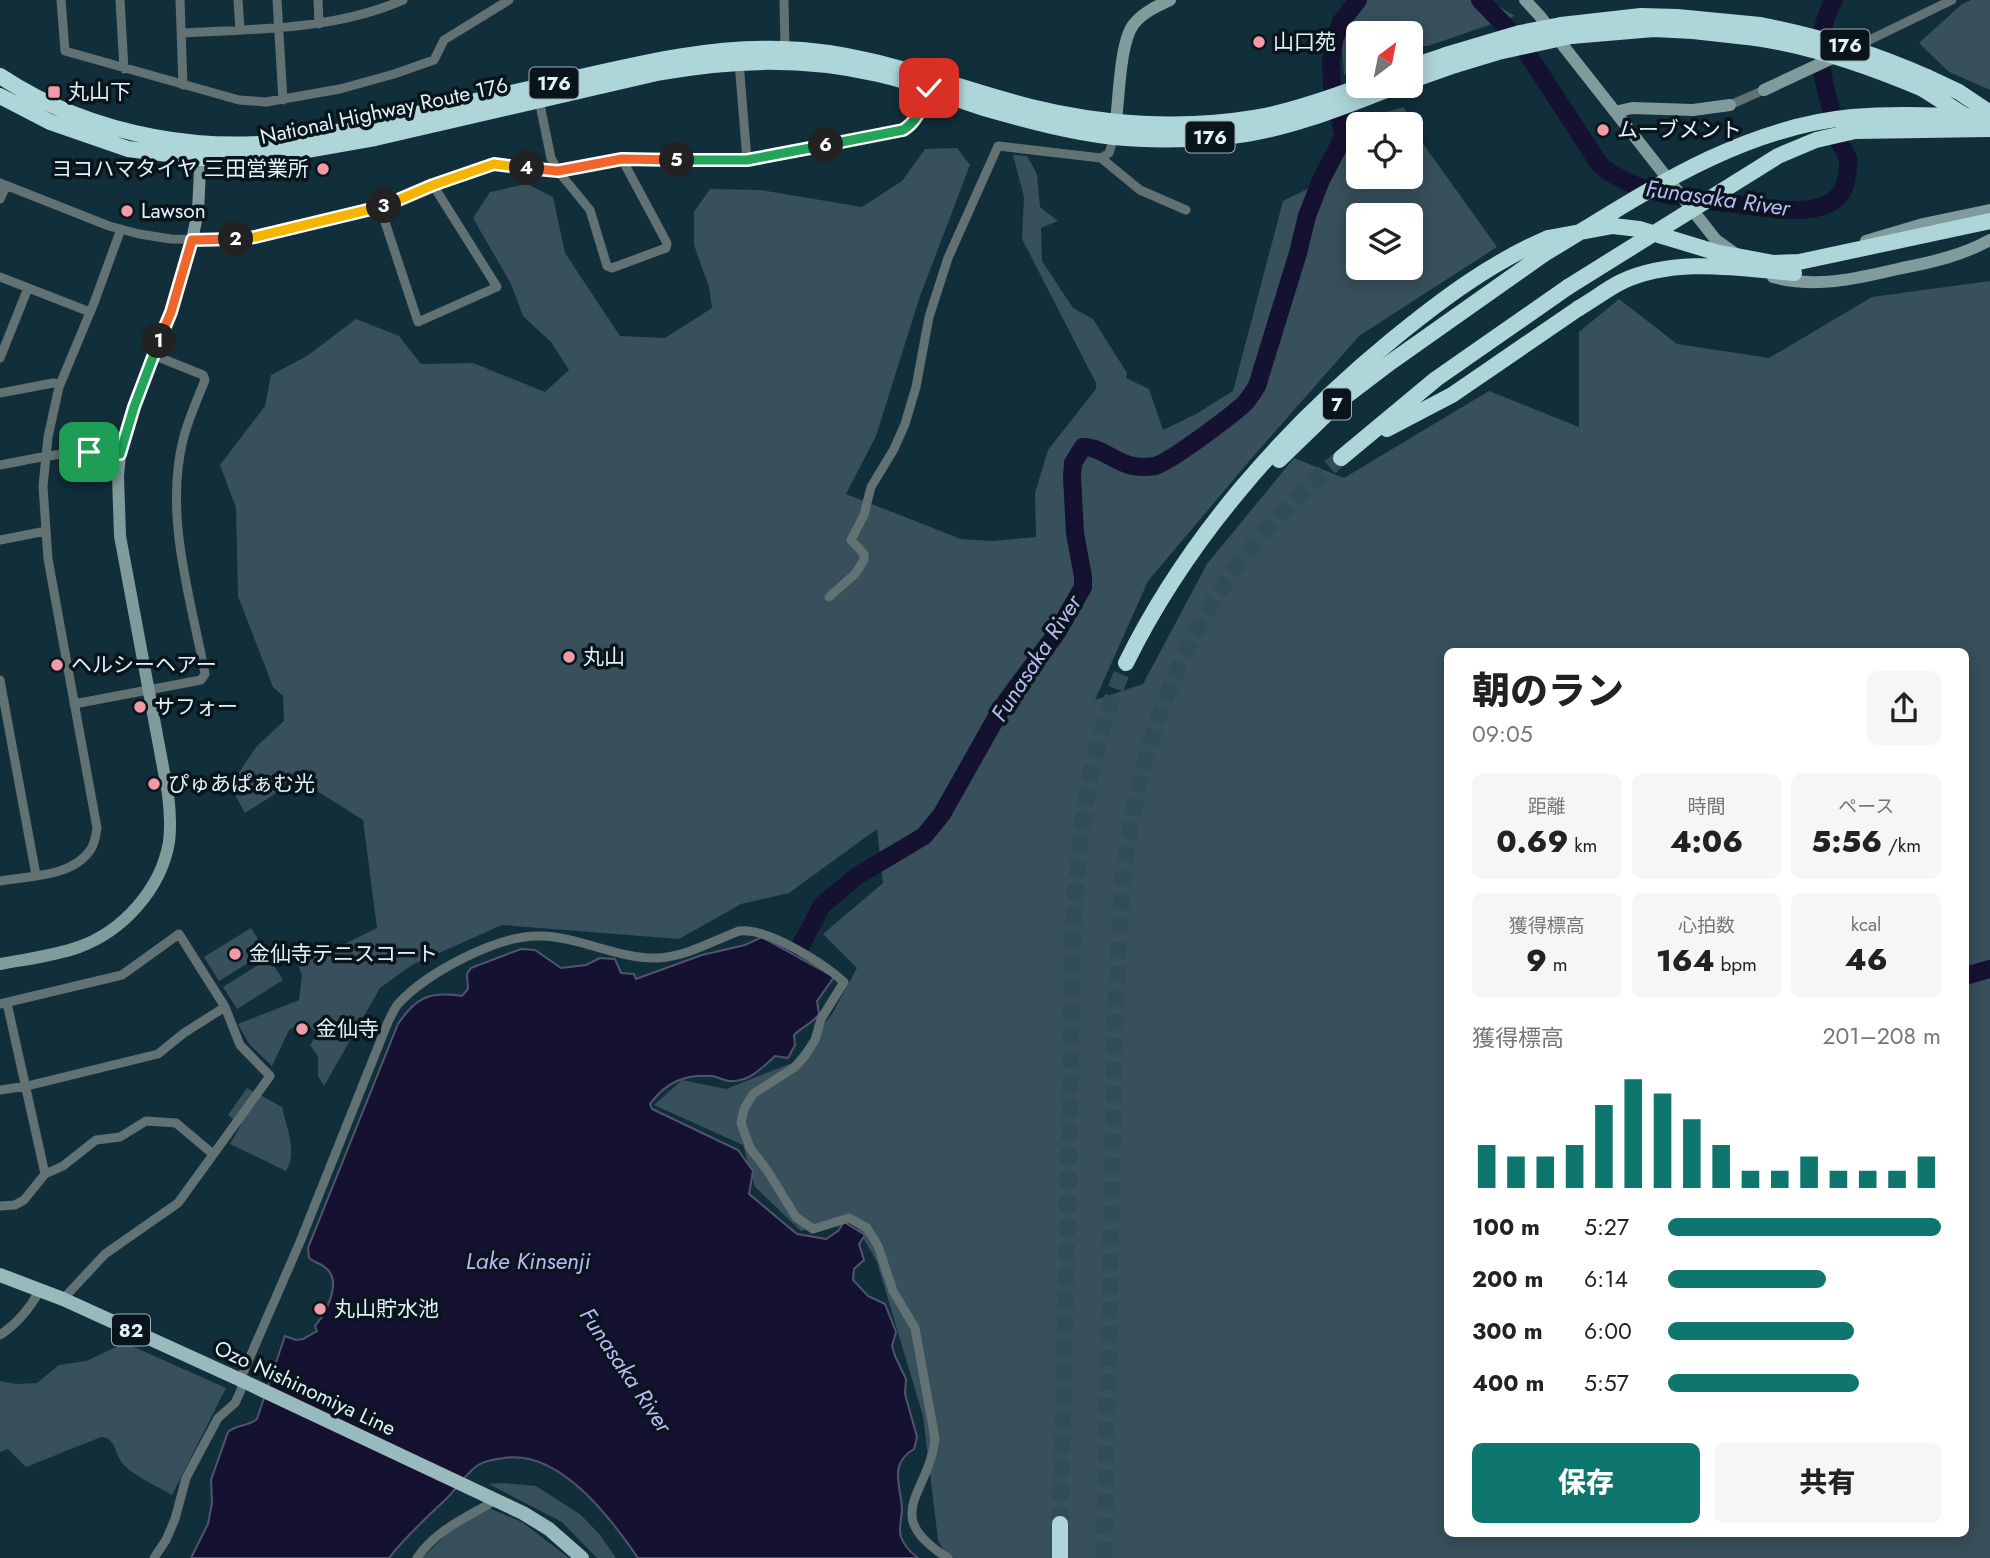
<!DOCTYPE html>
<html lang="ja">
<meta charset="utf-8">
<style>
body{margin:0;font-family:Jost,"Noto Sans JP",sans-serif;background:#f6f6f6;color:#222;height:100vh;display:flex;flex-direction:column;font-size:26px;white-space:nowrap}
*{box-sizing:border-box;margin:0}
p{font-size:23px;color:#767676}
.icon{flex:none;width:38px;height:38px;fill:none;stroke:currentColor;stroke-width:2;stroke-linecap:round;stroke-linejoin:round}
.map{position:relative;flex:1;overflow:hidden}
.details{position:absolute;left:1444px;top:648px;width:525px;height:889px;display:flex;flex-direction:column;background:#fff;border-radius:10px;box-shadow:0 4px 18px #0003}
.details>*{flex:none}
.needle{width:46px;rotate:32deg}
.controls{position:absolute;left:1346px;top:21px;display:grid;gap:14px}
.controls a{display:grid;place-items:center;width:77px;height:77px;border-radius:10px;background:#fff;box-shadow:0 4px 18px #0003;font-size:35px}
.pin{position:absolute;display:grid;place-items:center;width:60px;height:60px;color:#fff;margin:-30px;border-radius:14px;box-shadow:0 4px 10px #0006}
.km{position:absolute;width:35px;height:35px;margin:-18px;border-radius:50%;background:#222;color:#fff;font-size:19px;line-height:35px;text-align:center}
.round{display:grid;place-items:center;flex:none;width:74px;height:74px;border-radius:10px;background:#f6f6f6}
.head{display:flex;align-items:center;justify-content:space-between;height:119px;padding:0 28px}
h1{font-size:38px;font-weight:800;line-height:52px}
.stats{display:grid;grid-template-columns:repeat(3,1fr);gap:10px;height:119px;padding:7px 28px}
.stats div{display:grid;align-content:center;border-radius:10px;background:#f6f6f6;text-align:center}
.stats b{font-size:30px;font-weight:800}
.stats small{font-size:19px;font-weight:400}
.stats p{font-size:19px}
.chart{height:196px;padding:14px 28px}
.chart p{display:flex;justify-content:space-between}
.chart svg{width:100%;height:126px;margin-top:7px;stroke:#0f766e;stroke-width:6}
.action{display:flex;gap:14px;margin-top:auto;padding:14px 28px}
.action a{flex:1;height:80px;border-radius:10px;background:#0f766e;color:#fff;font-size:28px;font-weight:800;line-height:80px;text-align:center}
.action a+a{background:#f6f6f6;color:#222}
ul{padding:0 28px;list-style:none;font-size:23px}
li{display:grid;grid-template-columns:112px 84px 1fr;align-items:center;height:52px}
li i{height:18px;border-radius:9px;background:#0f766e}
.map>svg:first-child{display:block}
.green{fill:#37505c;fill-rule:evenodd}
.water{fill:#151130;stroke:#52546d;stroke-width:2}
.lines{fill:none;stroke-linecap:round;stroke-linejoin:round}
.river{stroke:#151130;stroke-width:18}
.highway-tunnel{stroke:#304c58;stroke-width:16;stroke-dasharray:16 8;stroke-linecap:butt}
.street{stroke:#627273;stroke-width:9}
.secondary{stroke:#819b9c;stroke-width:12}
.primary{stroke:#99babc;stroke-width:14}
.highway{stroke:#aed6d9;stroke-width:16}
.highway-bridge{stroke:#aed6d9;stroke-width:16}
.split-1-casing{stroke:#fff;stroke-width:14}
.split-2-casing{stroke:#fff;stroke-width:14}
.split-3-casing{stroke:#fff;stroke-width:14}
.split-4-casing{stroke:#fff;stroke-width:14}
.split-5-casing{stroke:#fff;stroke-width:14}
.split-6-casing{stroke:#fff;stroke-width:14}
.split-7-casing{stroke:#fff;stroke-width:14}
.split-1{stroke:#22a559;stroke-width:9}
.split-2{stroke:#f0652b;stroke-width:9}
.split-3{stroke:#f5b400;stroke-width:9}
.split-4{stroke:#f5b400;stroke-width:9}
.split-5{stroke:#f0652b;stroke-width:9}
.split-6{stroke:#22a559;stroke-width:9}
.split-7{stroke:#22a559;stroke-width:9}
.poi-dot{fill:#f39aa8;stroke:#09151b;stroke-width:2.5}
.labels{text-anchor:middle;stroke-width:7;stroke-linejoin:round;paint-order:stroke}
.shield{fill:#09151b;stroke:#a0b0b7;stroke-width:2}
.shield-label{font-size:19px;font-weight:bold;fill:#e1f2fa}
.poi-label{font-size:21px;fill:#e1f2fa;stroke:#09151b;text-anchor:start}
.street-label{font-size:21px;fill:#e1f2fa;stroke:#09151b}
.water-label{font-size:23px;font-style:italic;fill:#bab8f7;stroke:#09151b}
</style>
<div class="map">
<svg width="1990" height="1558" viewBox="0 0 1990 1558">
<rect width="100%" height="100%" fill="#112f3b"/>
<path class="green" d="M 1363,0 L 1488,0 L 1515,16 L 1428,46 L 1411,46 L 1410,33 L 1358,33 L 1358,69 L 1344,75 L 1341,36 Z
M 1971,0 L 1990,0 L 1990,90 L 1949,72 L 1919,43 L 1962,4 Z
M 1404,107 L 1416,134 L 1497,247 L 1359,336 L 1251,459 L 1148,581 L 1095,700 L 1143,684 L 1207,564 L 1294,458 L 1344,478 L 1489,391 L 1579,427 L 1579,332 L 1619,299 L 1677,344 L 1769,358 L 1872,297 L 1990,281 L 1990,1558 L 948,1558 L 938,1540 L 923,1416 L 877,1262 L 851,1217 L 801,1231 L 755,1187 L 743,1145 L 654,1105 L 682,1080 L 726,1089 L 792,1063 L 832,1014 L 857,968 L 823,934 L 883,883 L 877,829 L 789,893 L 741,904 L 679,939 L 502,925 L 412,965 L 380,988 L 324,1086 L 318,1076 L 318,1056 L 310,1045 L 317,1034 L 304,1021 L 289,1030 L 272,1066 L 249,1044 L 238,1024 L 299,1000 L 302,975 L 293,952 L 310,950 L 328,952 L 377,928 L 363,820 L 298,779 L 245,813 L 230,786 L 256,747 L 284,721 L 283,696 L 273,687 L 238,596 L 236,508 L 220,465 L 265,406 L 271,375 L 307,356 L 356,319 L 399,336 L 421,364 L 473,363 L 545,392 L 569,370 L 551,342 L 523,316 L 511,284 L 473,218 L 490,192 L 527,184 L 553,197 L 565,253 L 620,336 L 665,338 L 712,308 L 709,287 L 694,245 L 694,212 L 710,189 L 761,190 L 862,207 L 902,181 L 925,149 L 957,148 L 970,165 L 920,296 L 876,436 L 846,494 L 961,539 L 992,541 L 1036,537 L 1035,493 L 1048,450 L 1096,389 L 1096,383 L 1022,239 L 1024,197 L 1013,155 L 1027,156 L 1037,174 L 1040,207 L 1058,221 L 1041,228 L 1042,261 L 1073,308 L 1093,319 L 1127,373 L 1126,378 L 1149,389 L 1163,430 L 1196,414 L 1233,391 L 1283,201 L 1332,177 L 1351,122 ZM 1358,124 L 1410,124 L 1410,177 L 1358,177 ZM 1358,215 L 1410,215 L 1410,268 L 1358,268 ZM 1447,651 L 1965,651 L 1965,1533 L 1447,1533 Z
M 251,928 L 266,952 L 219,981 L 204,957 Z
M 269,958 L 283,980 L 237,1009 L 223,987 Z
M 247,1088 L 282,1107 C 286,1127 298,1151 286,1171 L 230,1144 L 241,1125 L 228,1115 Z
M 125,1343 L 226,1388 L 172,1495 C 157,1486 137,1478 124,1465 C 114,1455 117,1438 101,1437 L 26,1467 L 8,1449 L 0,1452 L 0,1381 L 16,1384 L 37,1383 L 59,1365 L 86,1361 Z
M 502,1483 L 536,1486 L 581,1515 L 600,1535 L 616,1558 L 597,1558 L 562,1522 L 489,1484 Z
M 489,1508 L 522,1522 L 569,1558 L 422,1558 L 448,1533 Z"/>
<path class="water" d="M 762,937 L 834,977 L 817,1001 L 819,1014 C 812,1024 803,1026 794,1035 L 795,1045 L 788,1058 L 775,1056 C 763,1067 750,1081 733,1081 C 726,1082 719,1077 712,1076 C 685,1074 666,1082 650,1104 L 652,1109 L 738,1150 L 753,1171 L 749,1194 L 797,1234 L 826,1239 L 838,1231 L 844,1222 L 865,1235 L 859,1244 L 864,1260 L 854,1269 L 853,1280 L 868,1296 L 885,1304 L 896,1332 L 892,1346 L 895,1356 L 906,1379 L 905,1394 L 917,1437 L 914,1449 C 888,1464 901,1486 902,1509 C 902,1517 898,1530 901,1537 C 904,1545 911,1553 918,1558 L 638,1558 C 610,1517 559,1449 504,1458 C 495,1459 485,1461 478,1465 C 465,1474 456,1490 445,1500 C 425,1519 406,1536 389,1558 L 191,1558 L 208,1524 L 212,1503 L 211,1480 L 228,1432 C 236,1424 248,1427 257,1419 L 285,1336 L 296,1340 L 303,1339 L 317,1331 L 315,1326 C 326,1313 341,1284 328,1270 C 323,1264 315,1263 309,1258 L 308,1248 L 398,1024 C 416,997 430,991 462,996 L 468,989 L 467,974 L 471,968 L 521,949 L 535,950 L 561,968 L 586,965 L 600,958 L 615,959 L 621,973 L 634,974 L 636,979 L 702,955 L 745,945 Z"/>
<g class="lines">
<path class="river" d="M 1480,0 L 1518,39 L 1600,165 C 1640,198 1692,198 1742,205 C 1771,209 1838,222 1846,181 C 1847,174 1849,166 1848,159 C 1846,153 1841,146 1838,140 C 1835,130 1834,119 1831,109 C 1820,73 1814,34 1834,0
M 800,947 L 822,905 L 857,876 L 924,836 L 942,814 L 1004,704 L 1056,634 L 1083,587 L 1083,577 L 1075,533 L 1072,477 L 1073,463 L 1083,447 C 1102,447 1115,463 1133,466 C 1139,467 1149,467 1155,466 C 1170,462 1231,416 1244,404 C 1249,399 1253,392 1257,386 L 1298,253 L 1307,216 L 1321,180 L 1344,136 L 1332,86 L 1331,62 L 1334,41 L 1341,22 L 1358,0
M 1965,976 L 1990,969"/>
<path class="highway-tunnel" d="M 1060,1524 C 1064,1383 1067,1242 1070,1101 C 1073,954 1066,800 1126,663
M 1104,1558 L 1116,997 C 1119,948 1120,898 1127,849 C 1151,690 1215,559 1341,458"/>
<path class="street" d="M 61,0 L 65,51 L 239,100 L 266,102 L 340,89 L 394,74 L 434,60 L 444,40 L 509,0
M 120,0 L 124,69
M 180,0 L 183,85
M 238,0 L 240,30
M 277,0 L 283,100
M 318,0 L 319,24
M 784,0 L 785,49
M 182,33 C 256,29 334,30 403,0
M 1855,47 L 1952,0
M 739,62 L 747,160
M 539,100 L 551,158 L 558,171 L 590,210 L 607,266 L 612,268 L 666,248 L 667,243 L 622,159
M 1730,105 L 1764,90
M 1101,158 L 1140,190 L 1186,210
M 0,183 L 109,226 L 139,234 L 171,239 L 226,240 L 255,237 L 380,207 L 433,185 L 494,164 L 558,171 L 622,159 L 747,160 L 903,130 C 919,120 922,105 929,88
M 0,199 L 6,186
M 380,207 L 418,322 L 497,287 L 433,185
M 0,277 L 90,312
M 0,358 L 28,288
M 0,393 L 53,383 L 60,384
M 0,465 C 39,458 80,447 120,454
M 0,540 L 46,531
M 829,597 L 855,574 L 864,560 L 864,554 L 851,540 L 864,515 L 871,487 L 894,449 L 905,424 L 916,387 L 929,317 L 948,258 L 998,146 L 1101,158 L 1109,153 L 1114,137
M 0,680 L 36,875
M 74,704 L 201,680 L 205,674 C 191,599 164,517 183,440 C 188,420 197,400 205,380 L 203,375 L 153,355
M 0,881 C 30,876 73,877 91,849 C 95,843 96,834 97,828 L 48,559 L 43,486 L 48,437 L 59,387 L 94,303 L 121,229
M 7,1003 L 45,1174
M 0,1004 L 122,975 L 179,934 L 225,1007 L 184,1033 L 158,1054 L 27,1086 L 0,1090
M 0,1206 L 15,1205 L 24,1200 L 45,1174 L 63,1166 L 96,1140 L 120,1137 L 146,1121 L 176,1123 L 213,1154
M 63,1299 L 105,1254 L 178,1203 L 270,1076 L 240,1045 L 225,1007
M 0,1335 C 17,1324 30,1308 40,1290
M 154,1558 L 166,1540 L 175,1519 L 186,1478 L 218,1418 L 235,1403 L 241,1390 L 243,1373 L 300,1242 L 388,1022 C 391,1016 394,1009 398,1004 C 426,973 499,934 541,936 C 580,937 618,959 657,958 C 685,957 713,941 739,931 C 767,927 823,963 844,982 L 821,1019 L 815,1040 L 804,1057 L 795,1067 L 753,1094 L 744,1109 L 741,1123 L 750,1148 L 767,1170 L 796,1217 L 813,1229 L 849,1218 L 867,1228 L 878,1246 L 893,1291 L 915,1328 L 935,1439 C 929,1494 879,1515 948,1558
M 417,1558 C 436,1530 466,1518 494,1501"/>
<path class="secondary" d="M 1525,0 L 1539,15 L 1716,240 L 1737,255
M 1764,90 L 1839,55
M 1615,112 L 1632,108 L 1693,110 L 1730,105
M 1115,129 C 1119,104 1119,45 1133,25 C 1142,13 1157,6 1170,0
M 1866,241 L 1923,224 L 1990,210
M 1773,277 C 1817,289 1859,278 1902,268 C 1933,262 1963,255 1990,240
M 0,964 C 26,959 54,956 79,947 C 123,931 161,889 169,842 C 171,826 170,810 168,794 L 120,536 L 118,476 L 120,454 L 133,407 L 171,312 L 192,240 L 198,211 L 201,150"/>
<path class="primary" d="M 0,1275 L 63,1299 L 243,1381 L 523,1513 L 549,1529 L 582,1558"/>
<path class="highway" d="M 1561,25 L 1641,16 L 1677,17 L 1760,25
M 1571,36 L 1654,29 L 1693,31 L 1756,38
M 1410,67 L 1446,55
M 0,76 C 92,137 213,158 320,136 C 397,118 474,102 550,84 C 626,67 703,46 782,49 C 871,51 947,86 1031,107 C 1103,125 1181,130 1254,118 C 1290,112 1327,99 1362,86
M 1927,77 L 1959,92 L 1990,113
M 1410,81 L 1455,65
M 1923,89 L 1970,119
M 0,96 L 50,122 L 128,149 L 201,158 L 251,160 L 375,138 L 657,73 C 733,59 803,57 878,74 C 915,82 949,97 984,108 C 1026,120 1070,132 1114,137 C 1152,141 1208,140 1246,134 C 1298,126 1349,104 1397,86
M 1774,263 L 1799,262 L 1990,221
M 1387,429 L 1452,395 L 1579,308
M 1341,458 L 1436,379 L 1568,287
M 1279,460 L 1341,400 L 1391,362 L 1544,254
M 1126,663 C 1188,537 1285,428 1392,340 C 1441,300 1490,263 1548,238
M 1060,1558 L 1060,1524"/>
<path class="highway-bridge" d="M 1760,25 C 1818,36 1873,53 1927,77
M 1756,38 C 1815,47 1869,66 1923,89
M 1446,55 L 1520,33 L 1561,25
M 1455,65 L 1498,52 L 1571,36
M 1548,238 L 1613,226 L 1639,229 L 1715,252 L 1774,263
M 1544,254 C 1640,196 1737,128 1852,117 C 1898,113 1944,116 1990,117
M 1568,287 L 1778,156 L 1816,140 L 1855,131 L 1990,129
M 1579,308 C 1593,300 1607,289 1621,282 C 1674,257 1737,268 1794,273"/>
</g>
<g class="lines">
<defs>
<path id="split-1" d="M 89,452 L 120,454 L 134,407 L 159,341"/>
<path id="split-2" d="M 159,341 L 171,312 L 192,240 L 236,239"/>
<path id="split-3" d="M 236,239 L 255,237 L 384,206"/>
<path id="split-4" d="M 384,206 L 433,185 L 494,164 L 527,168"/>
<path id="split-5" d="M 527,168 L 558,171 L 622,159 L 677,160"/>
<path id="split-6" d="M 677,160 L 747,160 L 826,145"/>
<path id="split-7" d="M 826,145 L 903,130 C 919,120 922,105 929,88"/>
</defs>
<use href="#split-1" class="split-1-casing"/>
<use href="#split-2" class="split-2-casing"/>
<use href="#split-3" class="split-3-casing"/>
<use href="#split-4" class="split-4-casing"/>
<use href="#split-5" class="split-5-casing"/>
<use href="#split-6" class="split-6-casing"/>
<use href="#split-7" class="split-7-casing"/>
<use href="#split-1" class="split-1"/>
<use href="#split-2" class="split-2"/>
<use href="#split-3" class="split-3"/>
<use href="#split-4" class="split-4"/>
<use href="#split-5" class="split-5"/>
<use href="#split-6" class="split-6"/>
<use href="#split-7" class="split-7"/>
</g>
<g class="poi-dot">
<circle cx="1259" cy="42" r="7"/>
<rect x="47" y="85" width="14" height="14" rx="3.5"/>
<circle cx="1603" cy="130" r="7"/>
<circle cx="323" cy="169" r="7"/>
<circle cx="127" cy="211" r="7"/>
<circle cx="569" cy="657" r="7"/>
<circle cx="57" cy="665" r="7"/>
<circle cx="140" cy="707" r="7"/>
<circle cx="154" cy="784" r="7"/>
<circle cx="235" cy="954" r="7"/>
<circle cx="302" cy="1029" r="7"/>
<circle cx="320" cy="1309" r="7"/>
</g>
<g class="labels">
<g class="shield">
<rect x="1820.5" y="29.5" width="49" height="31" rx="5"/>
<rect x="529.5" y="67.5" width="49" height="31" rx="5"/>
<rect x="1185.5" y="121.5" width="49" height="31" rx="5"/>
<rect x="1323" y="388.5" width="28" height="31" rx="5"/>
<rect x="112" y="1314.5" width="38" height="31" rx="5"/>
</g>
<g class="shield-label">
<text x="1845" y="52">176</text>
<text x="554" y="90">176</text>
<text x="1210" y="144">176</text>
<text x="1337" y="411">7</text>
<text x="131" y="1337">82</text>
</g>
<g class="poi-label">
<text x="1273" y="49">山口苑</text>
<text x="68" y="99">丸山下</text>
<text x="1617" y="137">ムーブメント</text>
<text x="309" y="176" text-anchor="end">ヨコハマタイヤ 三田営業所</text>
<text x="141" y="218">Lawson</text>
<text x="583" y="664">丸山</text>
<text x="71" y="672">ヘルシーヘアー</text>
<text x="154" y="714">サフォー</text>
<text x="168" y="791">ぴゅあぱぁむ光</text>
<text x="249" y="961">金仙寺テニスコート</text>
<text x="316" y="1036">金仙寺</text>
<text x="334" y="1316">丸山貯水池</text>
</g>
<g class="street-label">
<text transform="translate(384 111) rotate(-12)" y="7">National Highway Route 176</text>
<text transform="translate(305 1388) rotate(25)" y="7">Ozo Nishinomiya Line</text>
</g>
<g class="water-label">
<text transform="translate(1718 198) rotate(8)" y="8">Funasaka River</text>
<text transform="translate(1036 658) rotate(-57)" y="8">Funasaka River</text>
<text x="528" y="1269">Lake Kinsenji</text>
<text transform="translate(626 1370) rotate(56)" y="8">Funasaka River</text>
</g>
</g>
</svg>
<div class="controls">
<a><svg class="needle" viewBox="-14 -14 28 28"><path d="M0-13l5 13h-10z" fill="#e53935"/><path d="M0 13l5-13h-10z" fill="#767676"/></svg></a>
<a><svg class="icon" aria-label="locate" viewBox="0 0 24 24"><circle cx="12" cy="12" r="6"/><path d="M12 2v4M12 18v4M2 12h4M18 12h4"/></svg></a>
<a><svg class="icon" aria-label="layers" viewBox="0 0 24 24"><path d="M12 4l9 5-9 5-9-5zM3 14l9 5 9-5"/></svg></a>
</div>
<div class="pin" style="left:89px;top:452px;background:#1e9e55"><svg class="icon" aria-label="arrive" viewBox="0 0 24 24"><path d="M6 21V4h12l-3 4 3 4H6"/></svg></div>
<div class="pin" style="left:929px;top:88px;background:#d93025"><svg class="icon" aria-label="check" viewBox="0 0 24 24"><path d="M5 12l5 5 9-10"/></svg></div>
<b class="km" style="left:159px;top:341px">1</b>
<b class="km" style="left:236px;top:239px">2</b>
<b class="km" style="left:384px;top:206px">3</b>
<b class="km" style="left:527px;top:168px">4</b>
<b class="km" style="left:677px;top:160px">5</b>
<b class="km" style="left:826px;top:145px">6</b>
<section class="details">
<div class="head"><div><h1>朝のラン</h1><p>09:05</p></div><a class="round"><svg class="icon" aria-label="share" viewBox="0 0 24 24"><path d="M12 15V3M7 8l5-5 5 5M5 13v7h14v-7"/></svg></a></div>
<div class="stats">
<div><p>距離</p><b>0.69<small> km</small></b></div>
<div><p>時間</p><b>4:06</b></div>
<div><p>ペース</p><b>5:56<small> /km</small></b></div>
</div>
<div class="stats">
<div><p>獲得標高</p><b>9<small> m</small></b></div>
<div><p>心拍数</p><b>164<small> bpm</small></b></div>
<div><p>kcal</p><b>46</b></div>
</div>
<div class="chart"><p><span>獲得標高</span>201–208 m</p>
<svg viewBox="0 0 160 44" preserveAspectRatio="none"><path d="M5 44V29M15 44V33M25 44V33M35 44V29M45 44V15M55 44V6M65 44V11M75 44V20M85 44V29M95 44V38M105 44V38M115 44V33M125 44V38M135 44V38M145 44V38M155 44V33"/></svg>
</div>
<ul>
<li><b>100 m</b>5:27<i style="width:100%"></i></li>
<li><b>200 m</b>6:14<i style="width:58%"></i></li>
<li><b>300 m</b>6:00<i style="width:68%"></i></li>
<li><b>400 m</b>5:57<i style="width:70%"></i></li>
</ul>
<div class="action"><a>保存</a><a>共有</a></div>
</section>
</div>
